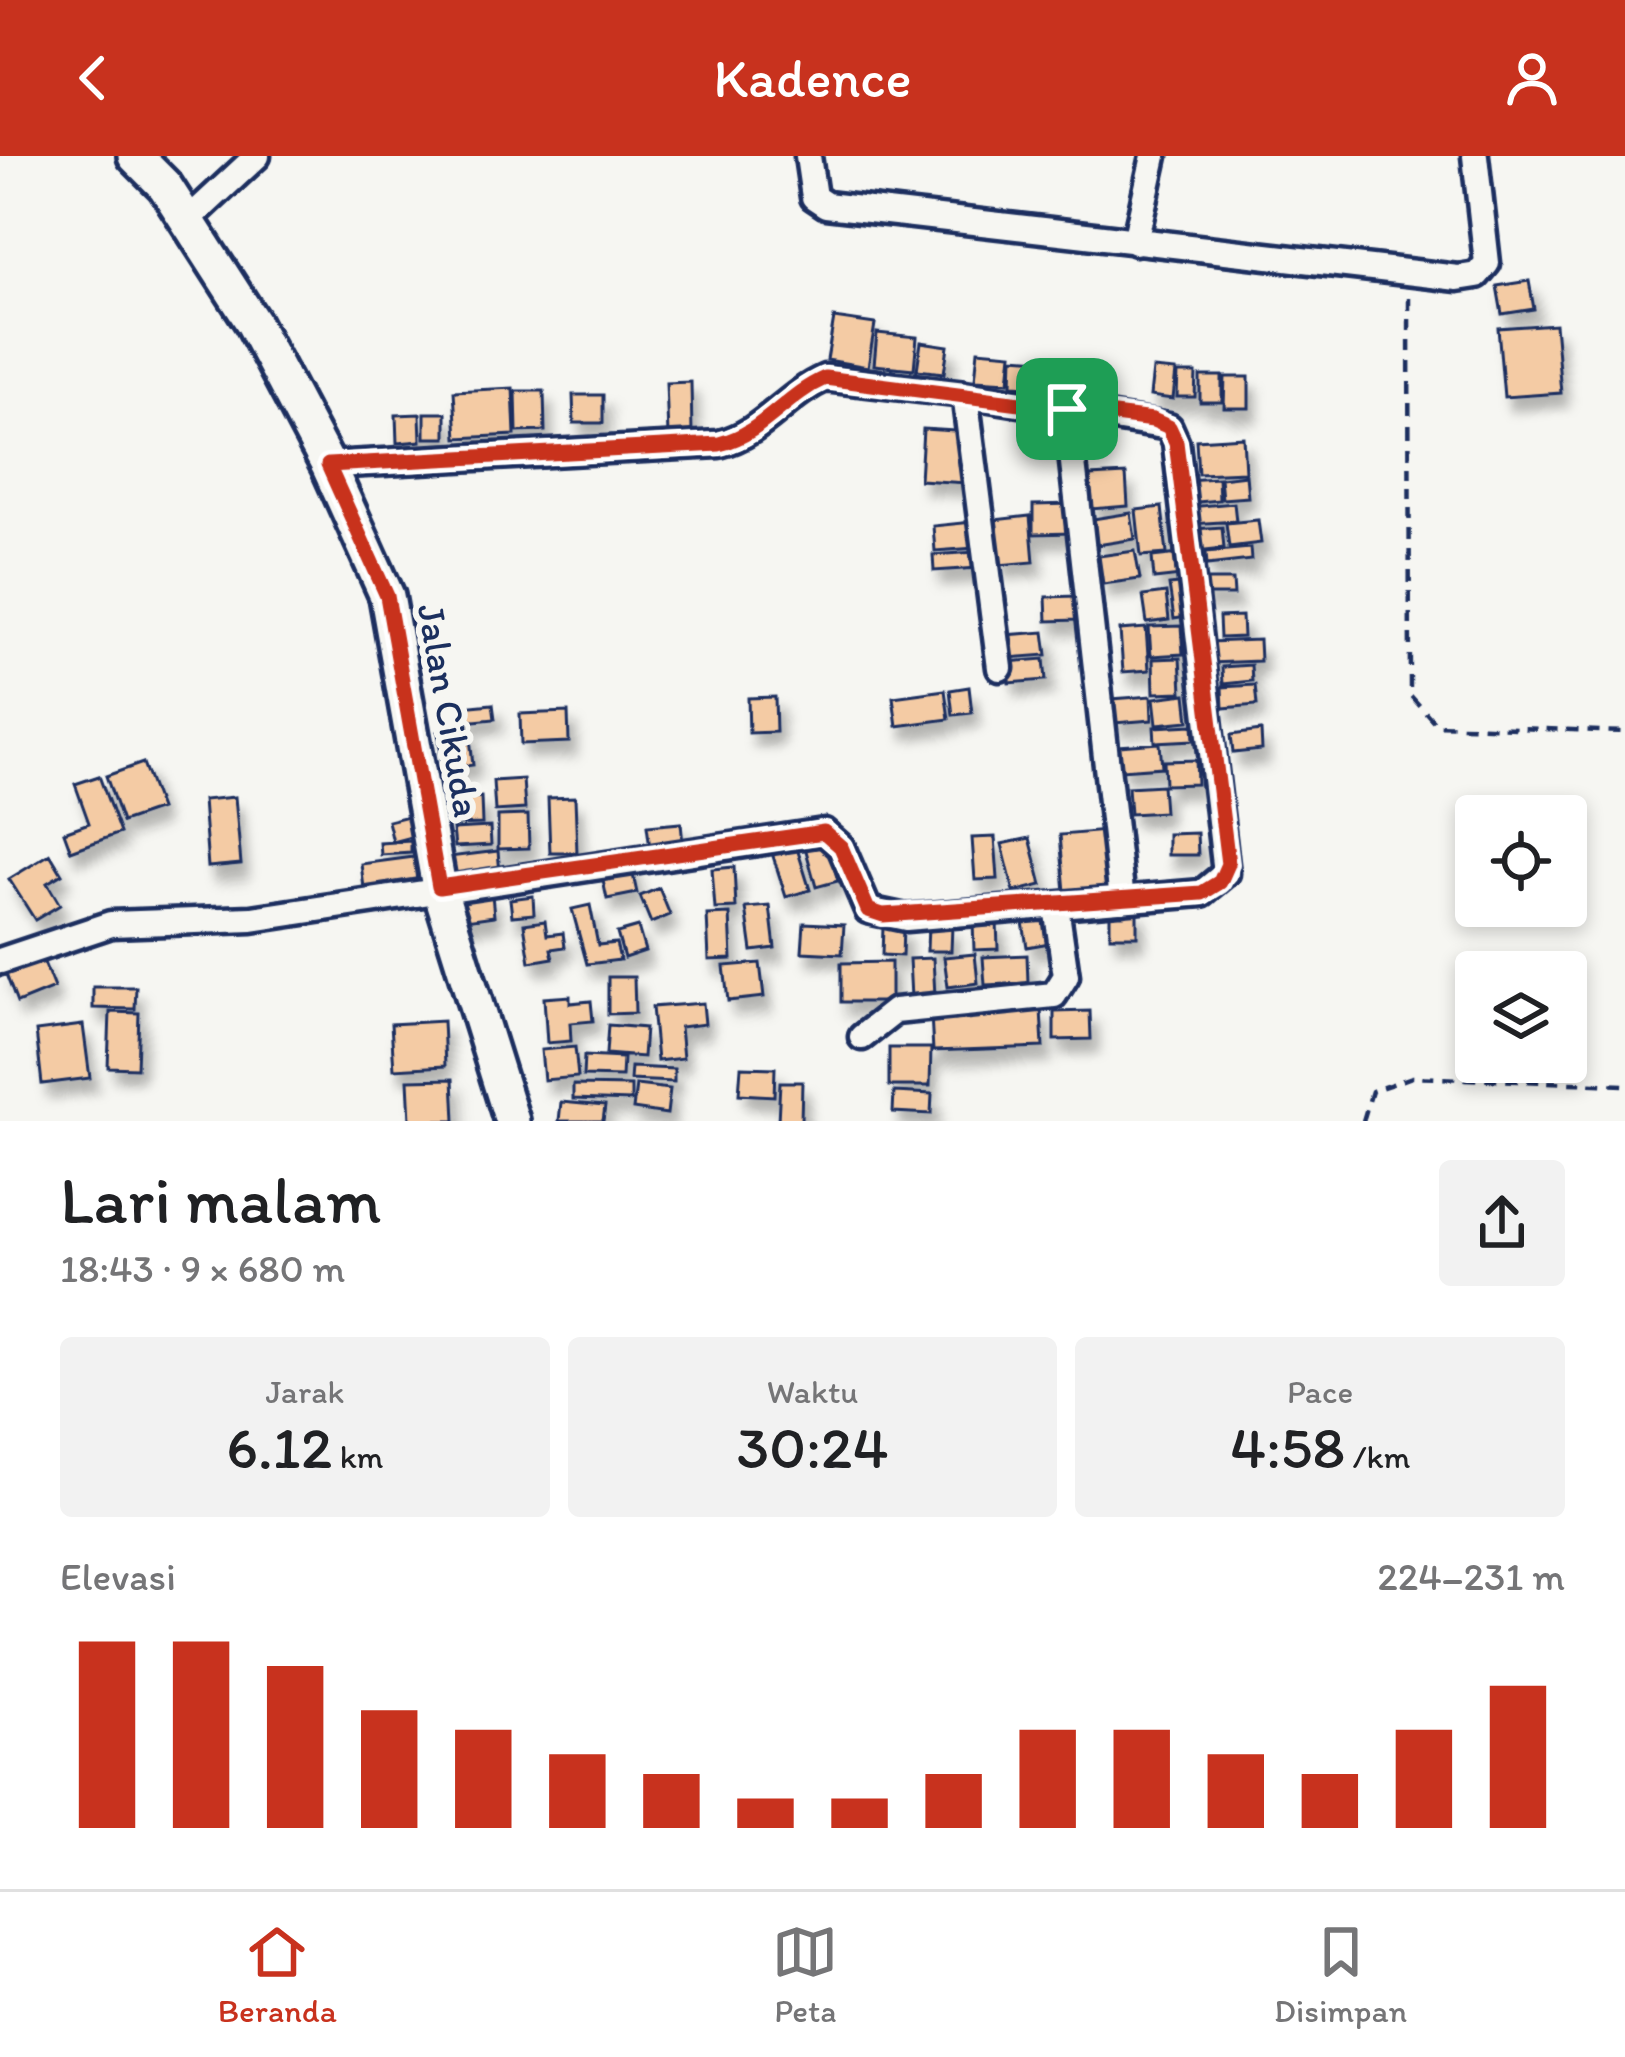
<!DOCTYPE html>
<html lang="id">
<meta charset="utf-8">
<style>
body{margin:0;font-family:Itim,sans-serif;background:#f2f2f2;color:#202124;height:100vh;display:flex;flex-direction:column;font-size:45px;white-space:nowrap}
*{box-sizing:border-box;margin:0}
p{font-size:39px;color:#757577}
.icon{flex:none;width:66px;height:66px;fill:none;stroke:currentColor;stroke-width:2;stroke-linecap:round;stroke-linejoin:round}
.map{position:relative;height:965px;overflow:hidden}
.side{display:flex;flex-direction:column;background:#fff;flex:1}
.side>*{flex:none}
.tools{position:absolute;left:1455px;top:639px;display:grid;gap:24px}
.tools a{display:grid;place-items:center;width:132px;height:132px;border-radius:12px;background:#fff;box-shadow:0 6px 18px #0003;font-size:60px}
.pin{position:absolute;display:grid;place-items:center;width:102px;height:102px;color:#fff;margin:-51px;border-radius:24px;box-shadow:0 6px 18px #0006}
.round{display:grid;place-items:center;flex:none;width:126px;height:126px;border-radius:12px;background:#f2f2f2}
.head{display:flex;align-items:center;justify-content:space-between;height:204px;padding:0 60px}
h1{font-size:66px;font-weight:600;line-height:90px}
.figures{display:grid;grid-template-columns:repeat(3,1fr);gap:18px;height:204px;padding:12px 60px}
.figures div{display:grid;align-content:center;border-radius:12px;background:#f2f2f2;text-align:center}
.figures b{font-size:60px;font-weight:600}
.figures small{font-size:33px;font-weight:400}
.figures p{font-size:33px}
.chart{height:336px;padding:24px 60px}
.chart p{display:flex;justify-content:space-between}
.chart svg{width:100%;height:216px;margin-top:12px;stroke:#c8321e;stroke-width:6}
header{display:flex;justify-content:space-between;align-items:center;height:156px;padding:0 60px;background:#c8321e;color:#fff;font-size:54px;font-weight:600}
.tab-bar{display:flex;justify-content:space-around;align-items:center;height:168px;border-top:3px solid #e0e0e0;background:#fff;font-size:33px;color:#757577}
.tab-bar a{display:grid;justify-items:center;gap:6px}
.tab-bar .selected{color:#c8321e}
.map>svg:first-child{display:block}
.building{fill:#f4cba4;stroke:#1b2f5e;stroke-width:3;filter:url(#shadow)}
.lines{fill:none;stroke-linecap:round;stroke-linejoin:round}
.street-casing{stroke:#1b2f5e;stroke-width:33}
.secondary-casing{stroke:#1b2f5e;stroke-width:42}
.path{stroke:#1b2f5e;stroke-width:4.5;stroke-dasharray:12 9;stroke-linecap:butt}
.street{stroke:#f6f6f2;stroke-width:24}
.secondary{stroke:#f6f6f2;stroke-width:33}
.route-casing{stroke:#fff;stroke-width:24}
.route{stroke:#c8321e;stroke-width:15}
.labels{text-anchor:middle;stroke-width:12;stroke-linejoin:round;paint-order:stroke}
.street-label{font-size:39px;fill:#1b2f5e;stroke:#f6f6f2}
</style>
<header><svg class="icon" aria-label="back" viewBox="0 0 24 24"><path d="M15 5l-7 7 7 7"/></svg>Kadence<svg class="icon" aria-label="person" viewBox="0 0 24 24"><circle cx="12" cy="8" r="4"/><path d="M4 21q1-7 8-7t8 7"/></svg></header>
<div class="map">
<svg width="1625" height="965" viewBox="0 0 1625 965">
<defs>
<filter id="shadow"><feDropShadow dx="7" dy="13" stdDeviation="6" flood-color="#0004"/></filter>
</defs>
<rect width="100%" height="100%" fill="#f6f6f2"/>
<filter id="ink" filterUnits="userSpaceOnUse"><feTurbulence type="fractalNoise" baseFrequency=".00833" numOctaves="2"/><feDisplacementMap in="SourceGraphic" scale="24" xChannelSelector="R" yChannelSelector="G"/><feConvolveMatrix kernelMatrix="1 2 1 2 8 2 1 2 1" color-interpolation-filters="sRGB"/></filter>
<g filter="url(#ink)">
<path class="building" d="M 1529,125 L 1534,153 L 1502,158 L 1497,130 Z
M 834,162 L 875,168 L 868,211 L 827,204 Z
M 1555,168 L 1561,237 L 1504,241 L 1498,172 Z
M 877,177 L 917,181 L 914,213 L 874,209 Z
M 921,186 L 948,190 L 944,217 L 917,214 Z
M 978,194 L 1012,197 L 1009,226 L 975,224 Z
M 1013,201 L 1083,206 L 1082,233 L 1012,229 Z
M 1153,213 L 1176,215 L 1173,243 L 1150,240 Z
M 1178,217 L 1196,217 L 1195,241 L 1177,241 Z
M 1200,220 L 1222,220 L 1222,246 L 1200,246 Z
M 1225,221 L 1249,221 L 1249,252 L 1224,252 Z
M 691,226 L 692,278 L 668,279 L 666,227 Z
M 513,232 L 515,279 L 457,282 L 454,235 Z
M 516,235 L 544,235 L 545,275 L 517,276 Z
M 573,239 L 603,239 L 603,267 L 574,267 Z
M 425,257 L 446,257 L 446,282 L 425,282 Z
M 420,258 L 421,285 L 397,287 L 396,259 Z
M 923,273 L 970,276 L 966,327 L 920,324 Z
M 1243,281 L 1245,316 L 1198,318 L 1196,284 Z
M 1126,318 L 1128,350 L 1091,353 L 1090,320 Z
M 1246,319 L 1248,341 L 1222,343 L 1220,322 Z
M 1218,322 L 1219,344 L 1187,347 L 1185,324 Z
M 1234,347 L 1236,365 L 1191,368 L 1189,351 Z
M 1073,348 L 1073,377 L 1033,378 L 1033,349 Z
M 1162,351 L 1167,398 L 1141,400 L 1136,354 Z
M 1131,357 L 1135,383 L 1097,389 L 1093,363 Z
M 1030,360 L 1034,406 L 998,409 L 994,364 Z
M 1258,364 L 1261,387 L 1229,391 L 1226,367 Z
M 973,366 L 975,392 L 935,395 L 933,370 Z
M 1222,371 L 1224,392 L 1196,395 L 1194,373 Z
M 1250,392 L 1251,404 L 1207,409 L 1206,396 Z
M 1135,395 L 1140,423 L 1103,428 L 1099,400 Z
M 976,396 L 978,412 L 934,415 L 933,399 Z
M 1179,398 L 1181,420 L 1154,423 L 1152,401 Z
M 1200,424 L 1233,424 L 1234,439 L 1200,439 Z
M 1188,427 L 1193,460 L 1174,463 L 1169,429 Z
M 1166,437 L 1169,464 L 1147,467 L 1143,440 Z
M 1077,440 L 1078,464 L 1047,465 L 1046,441 Z
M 1242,460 L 1243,481 L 1220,482 L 1219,461 Z
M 1181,470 L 1183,498 L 1151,500 L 1149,471 Z
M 1146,472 L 1149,514 L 1123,516 L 1120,474 Z
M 1044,476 L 1047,499 L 1008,502 L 1006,479 Z
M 1259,484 L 1260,505 L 1209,507 L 1209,486 Z
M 1180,502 L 1182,536 L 1154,537 L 1153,503 Z
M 1044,503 L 1046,524 L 1009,527 L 1007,506 Z
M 1251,509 L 1252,525 L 1223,528 L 1222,511 Z
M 1255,529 L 1257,549 L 1223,552 L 1222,531 Z
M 969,531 L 972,557 L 953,559 L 950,534 Z
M 945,534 L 949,563 L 897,570 L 893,541 Z
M 1186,538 L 1189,565 L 1157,568 L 1154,542 Z
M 1151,540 L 1152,564 L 1114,567 L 1112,543 Z
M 775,541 L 776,576 L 749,577 L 748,542 Z
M 493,548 L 495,563 L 463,566 L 461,551 Z
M 568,556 L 569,586 L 521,588 L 520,558 Z
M 1193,569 L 1194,584 L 1155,586 L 1154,571 Z
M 469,572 L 473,609 L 443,613 L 438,576 Z
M 1261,575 L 1262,594 L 1233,597 L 1231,579 Z
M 1160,587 L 1162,611 L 1121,614 L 1119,590 Z
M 1196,604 L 1197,628 L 1165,629 L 1164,605 Z
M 143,607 L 160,653 L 122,666 L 106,620 Z
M 99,620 L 120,677 L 71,695 L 64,676 L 89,667 L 75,628 Z
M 523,623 L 525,653 L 495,655 L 493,625 Z
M 1162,629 L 1164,656 L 1130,658 L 1128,631 Z
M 235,641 L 241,708 L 208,711 L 203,644 Z
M 481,641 L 482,668 L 447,669 L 446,643 Z
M 575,641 L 577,697 L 550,697 L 548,642 Z
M 528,659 L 529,692 L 498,693 L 498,660 Z
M 408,660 L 412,681 L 393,686 L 388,665 Z
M 681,667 L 683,688 L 650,692 L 647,670 Z
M 490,671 L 491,689 L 455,691 L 453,673 Z
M 1106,675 L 1111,731 L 1065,736 L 1060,679 Z
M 1197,677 L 1198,699 L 1168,699 L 1168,678 Z
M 825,678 L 838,725 L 816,731 L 803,684 Z
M 995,681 L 998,723 L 975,724 L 972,682 Z
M 1030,682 L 1042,729 L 1014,736 L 1002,688 Z
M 411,685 L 411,697 L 381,699 L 380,687 Z
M 796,689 L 810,734 L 786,741 L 772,697 Z
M 498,695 L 500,717 L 451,723 L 449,701 Z
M 50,698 L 62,718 L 47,727 L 60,749 L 35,764 L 9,723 Z
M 414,701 L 418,733 L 365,740 L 361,708 Z
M 630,705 L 637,737 L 607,743 L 600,711 Z
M 734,711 L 736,752 L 715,753 L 712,713 Z
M 659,732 L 670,759 L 651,767 L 640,740 Z
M 492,738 L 494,760 L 459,765 L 456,743 Z
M 533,740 L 534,758 L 512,760 L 510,743 Z
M 590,749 L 598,789 L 616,787 L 620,804 L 587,808 L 572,753 Z
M 770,750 L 775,792 L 752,795 L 746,752 Z
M 1110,753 L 1137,753 L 1137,780 L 1110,780 Z
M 730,758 L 732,803 L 709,804 L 707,759 Z
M 1051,762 L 1055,786 L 1027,791 L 1023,766 Z
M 997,764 L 998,793 L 974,794 L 973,765 Z
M 545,765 L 547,779 L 563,777 L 565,791 L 551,793 L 553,802 L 530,806 L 524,768 Z
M 804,767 L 844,769 L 842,798 L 802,796 Z
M 928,769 L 952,770 L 951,795 L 927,795 Z
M 638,771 L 645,795 L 624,802 L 617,777 Z
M 883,771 L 903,772 L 902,800 L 882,799 Z
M 975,798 L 978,827 L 948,831 L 944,801 Z
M 41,799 L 54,832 L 17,847 L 4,813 Z
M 1027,799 L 1028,827 L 985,829 L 983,801 Z
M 933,802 L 935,840 L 911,842 L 909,803 Z
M 891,806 L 891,846 L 841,846 L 841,807 Z
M 760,807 L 764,841 L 728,845 L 724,810 Z
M 608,821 L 634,821 L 635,857 L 608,858 Z
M 93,831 L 136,831 L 135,853 L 93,852 Z
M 570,840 L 570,847 L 591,845 L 593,865 L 570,867 L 571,885 L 547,887 L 544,842 Z
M 703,847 L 705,868 L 680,871 L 683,902 L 657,905 L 652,851 Z
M 1041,853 L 1043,891 L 933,895 L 931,858 Z
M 1090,855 L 1091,883 L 1054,884 L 1054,856 Z
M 110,856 L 139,857 L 137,912 L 108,911 Z
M 443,865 L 445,910 L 394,913 L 391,868 Z
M 83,869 L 90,922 L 42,928 L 36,875 Z
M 608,869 L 645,872 L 643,901 L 606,898 Z
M 575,891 L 578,921 L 544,924 L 541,894 Z
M 889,892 L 931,892 L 930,930 L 889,930 Z
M 584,900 L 623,902 L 622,921 L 583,920 Z
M 631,911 L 674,913 L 674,926 L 630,924 Z
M 741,911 L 775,912 L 774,940 L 739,938 Z
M 453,923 L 455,965 L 410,965 L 408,924 Z
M 780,926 L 802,926 L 801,965 L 778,965 Z
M 573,929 L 631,930 L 631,945 L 573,943 Z
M 636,929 L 670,933 L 667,958 L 633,953 Z
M 894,936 L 932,938 L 931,958 L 893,956 Z
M 561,946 L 605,950 L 603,965 L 559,965 Z"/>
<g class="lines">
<defs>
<path id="street" d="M 808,0 L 814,41 L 826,49 L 1458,122 L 1477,119 L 1487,107 L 1475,0
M 187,65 L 257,0
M 1135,86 L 1154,0
M 965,238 L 1000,512
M 1067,253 L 1122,744
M 0,805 L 111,768 L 252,763 L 824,676 L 841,691 L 868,754 L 906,762 L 1202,737 L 1226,717 L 1176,287 L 1169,271 L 965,238 L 825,222 C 784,240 764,277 719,288 L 328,309
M 862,881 L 895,855 L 1054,839 L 1066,820 L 1056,750"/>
<path id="secondary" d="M 135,0 L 165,30 L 253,167 L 328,309 L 387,440 L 439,731 L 512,965"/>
</defs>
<use href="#street" class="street-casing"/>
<use href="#secondary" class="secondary-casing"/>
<path class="path" d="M 1409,142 L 1410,539 L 1437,569 L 1625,576
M 1363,965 L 1372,935 L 1412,921 L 1625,929"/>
<use href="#street" class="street"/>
<use href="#secondary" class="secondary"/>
</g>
</g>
<g class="lines" filter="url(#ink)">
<defs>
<path id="route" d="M 825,222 L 1153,264 L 1169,271 L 1176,286 L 1228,708 L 1220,726 L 1202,737 L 883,759 L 868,754 L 841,691 L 824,676 L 439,731 L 387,440 L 328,309 L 719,288 C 764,277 784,240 825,222 Z"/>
</defs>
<use href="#route" class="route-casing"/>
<use href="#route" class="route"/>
</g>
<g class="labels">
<g class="street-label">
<text transform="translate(450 554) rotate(80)" y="14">Jalan Cikuda</text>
</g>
</g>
</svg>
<div class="tools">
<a><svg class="icon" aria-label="locate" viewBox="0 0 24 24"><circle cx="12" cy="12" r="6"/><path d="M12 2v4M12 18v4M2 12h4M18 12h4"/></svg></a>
<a><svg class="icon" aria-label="layers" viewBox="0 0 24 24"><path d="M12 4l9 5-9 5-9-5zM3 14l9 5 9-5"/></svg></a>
</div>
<div class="pin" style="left:1067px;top:253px;background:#1e9e55"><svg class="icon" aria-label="arrive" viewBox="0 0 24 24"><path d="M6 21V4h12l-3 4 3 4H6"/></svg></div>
</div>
<section class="side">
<div class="head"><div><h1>Lari malam</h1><p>18:43 · 9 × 680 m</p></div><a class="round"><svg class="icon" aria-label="share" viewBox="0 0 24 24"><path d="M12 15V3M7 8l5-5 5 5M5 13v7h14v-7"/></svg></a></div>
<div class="figures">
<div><p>Jarak</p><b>6.12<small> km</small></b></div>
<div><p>Waktu</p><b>30:24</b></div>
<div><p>Pace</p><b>4:58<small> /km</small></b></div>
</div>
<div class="chart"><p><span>Elevasi</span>224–231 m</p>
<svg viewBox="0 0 160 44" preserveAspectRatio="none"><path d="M5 44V6M15 44V6M25 44V11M35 44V20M45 44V24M55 44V29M65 44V33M75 44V38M85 44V38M95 44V33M105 44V24M115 44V24M125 44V29M135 44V33M145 44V24M155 44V15"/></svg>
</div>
</section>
<nav class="tab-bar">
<a class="selected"><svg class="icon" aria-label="home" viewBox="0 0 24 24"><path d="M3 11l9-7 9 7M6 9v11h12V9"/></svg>Beranda</a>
<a><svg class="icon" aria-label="map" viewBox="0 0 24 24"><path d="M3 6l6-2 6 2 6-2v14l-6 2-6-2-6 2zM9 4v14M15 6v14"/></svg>Peta</a>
<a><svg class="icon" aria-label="saved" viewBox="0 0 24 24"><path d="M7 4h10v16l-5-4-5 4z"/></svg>Disimpan</a>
</nav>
